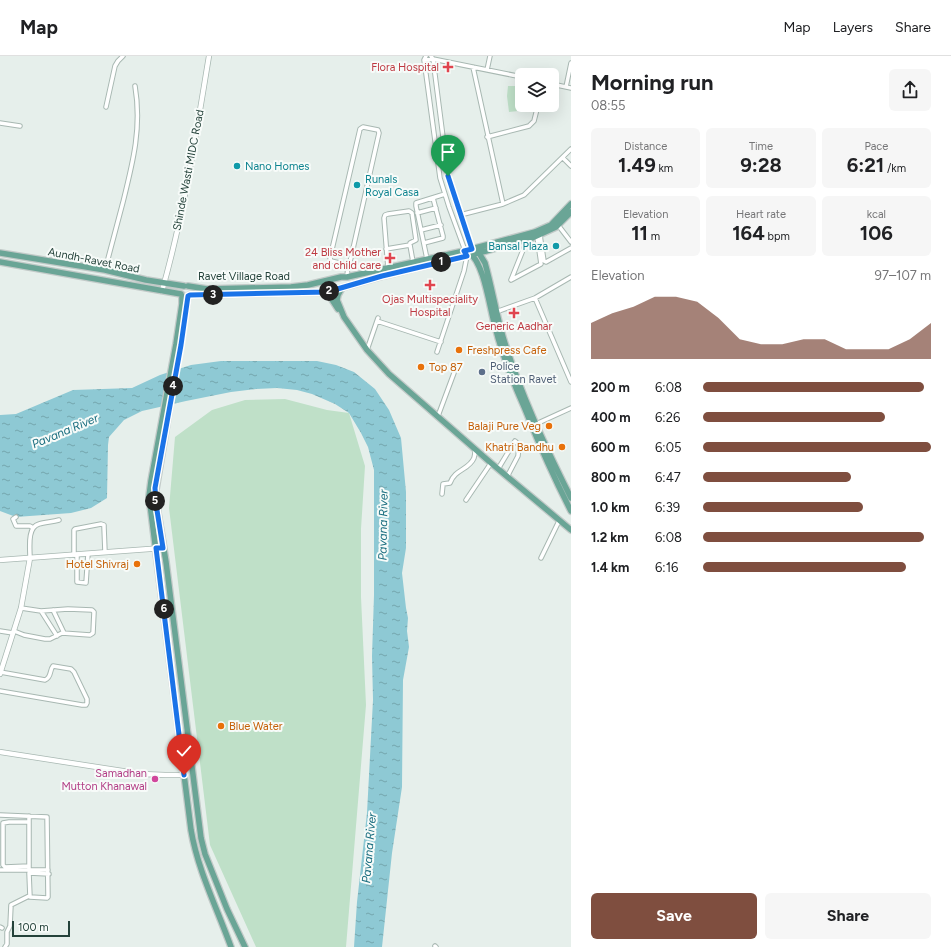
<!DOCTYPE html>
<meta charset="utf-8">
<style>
body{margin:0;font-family:Figtree,sans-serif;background:#f6f6f6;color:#202124;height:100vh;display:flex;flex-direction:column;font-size:15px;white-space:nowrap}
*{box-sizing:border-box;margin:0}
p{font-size:13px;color:#757577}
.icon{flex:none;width:22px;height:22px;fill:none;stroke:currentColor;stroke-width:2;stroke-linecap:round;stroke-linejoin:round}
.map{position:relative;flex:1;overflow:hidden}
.side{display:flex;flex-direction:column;background:#fff;width:380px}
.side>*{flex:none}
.fabs{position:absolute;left:515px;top:12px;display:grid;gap:8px}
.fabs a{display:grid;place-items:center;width:44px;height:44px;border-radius:6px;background:#fff;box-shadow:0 4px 16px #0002;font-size:20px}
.scale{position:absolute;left:12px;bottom:10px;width:58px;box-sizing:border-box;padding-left:4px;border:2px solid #24423a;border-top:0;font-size:11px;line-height:14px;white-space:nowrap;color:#24423a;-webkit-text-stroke:3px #f7fbf9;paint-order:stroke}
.pin{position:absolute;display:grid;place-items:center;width:34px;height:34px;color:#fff;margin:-41px -17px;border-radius:50% 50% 50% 0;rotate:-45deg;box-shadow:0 0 4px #0007}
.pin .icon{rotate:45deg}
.km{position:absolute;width:20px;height:20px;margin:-10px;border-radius:50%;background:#222;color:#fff;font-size:11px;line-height:20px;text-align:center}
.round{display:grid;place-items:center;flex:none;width:42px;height:42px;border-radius:6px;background:#f6f6f6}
.head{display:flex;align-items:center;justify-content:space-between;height:68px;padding:0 20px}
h1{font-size:22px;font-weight:700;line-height:30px}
.figures{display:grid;grid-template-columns:repeat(3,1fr);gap:6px;height:68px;padding:4px 20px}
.figures div{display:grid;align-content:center;border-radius:6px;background:#f6f6f6;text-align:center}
.figures b{font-size:20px;font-weight:700}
.figures small{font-size:11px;font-weight:400}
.figures p{font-size:11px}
.chart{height:112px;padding:8px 20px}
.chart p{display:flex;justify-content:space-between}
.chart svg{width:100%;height:72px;margin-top:4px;fill:#7f4e3f;opacity:.7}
.button{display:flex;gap:8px;margin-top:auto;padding:8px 20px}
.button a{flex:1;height:46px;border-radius:6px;background:#7f4e3f;color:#fff;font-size:16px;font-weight:700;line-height:46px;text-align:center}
.button a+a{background:#f6f6f6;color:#202124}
ul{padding:0 20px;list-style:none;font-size:13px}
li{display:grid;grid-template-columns:64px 48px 1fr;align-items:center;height:30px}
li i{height:10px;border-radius:5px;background:#7f4e3f}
header{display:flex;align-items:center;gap:24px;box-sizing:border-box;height:56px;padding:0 20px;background:#fff;border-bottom:1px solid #e0e0e0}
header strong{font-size:19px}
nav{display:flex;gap:22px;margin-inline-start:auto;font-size:14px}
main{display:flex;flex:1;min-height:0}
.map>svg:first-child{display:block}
.green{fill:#bfe0c8}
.water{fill:url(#water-ripples)}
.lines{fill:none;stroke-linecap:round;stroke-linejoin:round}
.minor-casing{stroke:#a8b8b2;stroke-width:5.5}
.tertiary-casing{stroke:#a8b8b2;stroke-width:6}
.primary-casing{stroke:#c2cac8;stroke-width:8}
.minor{stroke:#fff;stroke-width:3.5}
.tertiary{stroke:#fff;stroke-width:4.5}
.primary{stroke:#6aa596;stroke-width:5.5}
.route-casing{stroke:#fff;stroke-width:8}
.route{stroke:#1a73e8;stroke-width:5}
.health-dot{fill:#e0444e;stroke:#f7fbf9;stroke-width:1.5}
.culture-dot{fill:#0f9aa8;stroke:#f7fbf9;stroke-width:1.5}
.food-dot{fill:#e8710a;stroke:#f7fbf9;stroke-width:1.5}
.service-dot{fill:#5c6f8a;stroke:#f7fbf9;stroke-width:1.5}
.hotel-dot{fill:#d1479c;stroke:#f7fbf9;stroke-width:1.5}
.labels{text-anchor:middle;stroke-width:4;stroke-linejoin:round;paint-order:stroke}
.health-label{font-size:11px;fill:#be3a42;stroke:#f7fbf9;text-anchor:end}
.culture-label{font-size:11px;fill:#0d838f;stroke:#f7fbf9;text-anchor:start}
.street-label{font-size:11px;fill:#24423a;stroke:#f7fbf9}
.food-label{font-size:11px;fill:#c56008;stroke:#f7fbf9;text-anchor:start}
.service-label{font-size:11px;fill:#4e5e75;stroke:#f7fbf9;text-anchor:start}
.hotel-label{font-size:11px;fill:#b23c85;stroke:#f7fbf9;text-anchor:end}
.water-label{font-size:12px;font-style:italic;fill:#1c6f80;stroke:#f7fbf9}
</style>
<header>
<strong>Map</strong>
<nav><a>Map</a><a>Layers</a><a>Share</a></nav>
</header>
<main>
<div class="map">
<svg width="571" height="891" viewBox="0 0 571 891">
<defs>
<pattern id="water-ripples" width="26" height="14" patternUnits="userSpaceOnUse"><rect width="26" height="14" fill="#8ec9d4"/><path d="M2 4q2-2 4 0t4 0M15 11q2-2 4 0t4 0" fill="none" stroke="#74a5ad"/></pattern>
</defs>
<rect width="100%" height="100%" fill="#e6efeb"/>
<path class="green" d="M 508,30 L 522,30 L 522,40 L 518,55 L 509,56 L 507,40 Z
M 285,343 L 327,354 L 349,357 L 365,410 L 361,473 L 361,541 L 366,649 L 346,891 L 256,891 L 210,789 L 169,452 L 175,381 L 212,354 L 245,344 Z"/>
<path class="water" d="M 221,305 L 317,305 L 336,309 L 354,316 L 375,333 L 389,354 L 401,382 L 406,436 L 406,492 L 402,517 L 406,552 L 408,562 L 407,575 L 409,591 L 403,624 L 402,731 L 392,797 L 382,891 L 354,891 L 357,846 L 367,757 L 373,644 L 372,600 L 374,539 L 374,414 L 368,391 L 361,377 L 349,357 L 335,348 L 312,338 L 297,334 L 277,332 L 256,333 L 231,336 L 186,345 L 142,355 L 124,364 L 109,381 L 108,389 L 107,442 L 91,452 L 71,457 L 16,461 L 0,455 L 0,359 L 16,358 L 73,334 L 132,332 L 160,319 L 191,309 Z"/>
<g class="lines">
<defs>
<path id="minor" d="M 426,0 L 424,4 L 426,18 L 440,122 L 449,151 L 467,200 L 464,215 L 437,296
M 431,0 L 433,3 L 448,120 L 472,193
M 424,4 L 433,3 L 522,21
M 473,11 L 503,148
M 487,14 L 490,0
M 552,28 L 571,32
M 566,31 L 571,7
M 106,51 L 115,10 L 118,5 L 123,0
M 0,67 L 20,70
M 487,81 L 529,70 L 534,65 L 538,49
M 563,102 L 571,110
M 417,157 L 436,152
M 460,159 L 503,148 L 524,139 L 571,93
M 558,169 L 571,186
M 421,174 L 441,169
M 540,179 L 544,205 L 546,206 L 571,192
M 424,187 L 443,182 L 443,180 L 433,142
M 386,193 L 410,189
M 427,203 L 416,150 L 416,147 L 445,138
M 388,212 L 384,162 L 385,159 L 388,158 L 409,155 L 412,157 L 416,184 L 410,187 L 410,189 L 413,206
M 105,214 C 111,191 117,169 123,146 C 133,106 142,71 135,30
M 347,221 L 348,209 L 350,206 L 379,77 L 378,74 L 363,71 L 360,73 L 330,202 L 331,205 L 348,209
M 511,224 L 541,208 L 537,180
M 511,224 L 525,189 L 530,187 L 531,182
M 535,242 L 571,326
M 496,256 L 535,242 L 571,221
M 377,265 L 441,286
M 367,294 L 378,262
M 438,360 L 454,317
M 536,368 L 571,352
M 498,413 L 515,385 L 519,389 L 518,400 L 507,421
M 442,438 L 443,428 L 450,427 C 455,413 469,414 474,402 C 475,399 475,396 475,393
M 466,444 L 491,407
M 16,461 L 13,463 L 16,470 L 30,470 L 33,472
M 74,499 L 74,474 L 75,473 L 101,468 L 104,469 L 104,471 L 105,496
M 77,499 L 77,526 L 86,527 L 88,498
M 30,502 C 30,492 27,471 39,468 C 45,466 52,466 59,464
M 541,502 L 559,465
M 21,552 L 41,555 L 57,580
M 53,554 L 64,577
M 0,575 L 13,577
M 14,575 L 24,579 L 45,583 L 50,583 L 62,577 L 90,579 L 93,577 L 94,556 L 92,554 L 68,553 L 41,555
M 0,635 L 82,649 L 86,649 L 87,647 L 87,643 L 74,616 L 71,613 L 53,610 C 49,615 52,621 45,624 L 0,616
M 0,759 L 47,761 L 48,841 L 47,842 L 30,841 L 29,817 L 49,818
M 29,760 L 29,813
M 29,766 L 9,766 L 3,767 L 3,809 L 5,811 L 29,810
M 0,814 L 48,814
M 0,871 L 2,872
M 435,890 L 436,891
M 5,891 L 7,888 L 7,876 L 10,870 L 11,849 L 29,840"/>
<path id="tertiary" d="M 162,235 C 184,158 196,78 209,0
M 0,504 L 163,492
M 0,618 L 21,552 L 30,502
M 0,696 L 142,718 L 165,719 L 184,719"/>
<path id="primary" d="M 476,195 L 479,197 L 485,207 C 492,232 496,257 503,281 C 520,337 545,390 571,442
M 0,197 L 105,214 L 146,224 L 184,230
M 469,197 C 484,205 490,254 495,270 C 502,299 513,326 525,353 C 539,388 554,422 571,455
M 0,206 L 181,238
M 188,230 L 207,233 L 291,231 L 308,229 L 341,221 L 347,221 L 464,195 L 535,176 L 551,169 L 571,148
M 342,232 L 338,239 L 337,244 L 344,261 L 367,294 L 389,318 L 491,407 L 571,474
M 327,236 L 338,253
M 190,239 L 327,236 L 383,220 L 486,195 L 532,182 L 556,171 L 571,156
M 182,240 L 182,248 L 176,288 L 151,425 L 149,440 L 191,774 C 198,815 217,852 231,891
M 188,240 L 155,439 L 166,506 L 201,782 L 205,798 L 227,853 L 245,891"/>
</defs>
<use href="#minor" class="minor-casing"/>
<use href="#tertiary" class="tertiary-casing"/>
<use href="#primary" class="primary-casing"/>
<use href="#minor" class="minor"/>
<use href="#tertiary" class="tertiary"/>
<use href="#primary" class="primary"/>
</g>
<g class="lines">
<defs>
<path id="route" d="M 184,719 L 156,492 L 163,492 L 156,448 L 155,432 L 181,289 L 188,240 L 190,239 L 327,236 L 382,220 L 467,200 L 464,195 L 472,193 L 448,120"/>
</defs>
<use href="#route" class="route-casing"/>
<use href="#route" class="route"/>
</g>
<g class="health-dot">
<path d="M446 5h4v4h4v4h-4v4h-4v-4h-4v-4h4z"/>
<path d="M388 196h4v4h4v4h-4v4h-4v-4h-4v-4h4z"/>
<path d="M428 223h4v4h4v4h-4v4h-4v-4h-4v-4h4z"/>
<path d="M512 251h4v4h4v4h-4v4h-4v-4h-4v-4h4z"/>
</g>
<g class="culture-dot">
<circle cx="237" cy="110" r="4"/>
<circle cx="357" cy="129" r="4"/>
<circle cx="556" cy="190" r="4"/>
</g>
<g class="food-dot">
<circle cx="459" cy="294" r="4"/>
<circle cx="421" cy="311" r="4"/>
<circle cx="549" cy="370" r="4"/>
<circle cx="562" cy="391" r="4"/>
<circle cx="137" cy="508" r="4"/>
<circle cx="221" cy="670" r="4"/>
</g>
<circle class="service-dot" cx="482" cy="316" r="4"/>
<circle class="hotel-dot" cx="155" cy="723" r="4"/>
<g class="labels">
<g class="health-label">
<text x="439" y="15">Flora Hospital</text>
<text x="381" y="200">24 Bliss Mother<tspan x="381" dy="13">and child care</tspan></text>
<text x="430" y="247" text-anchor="middle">Ojas Multispeciality<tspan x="430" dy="13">Hospital</tspan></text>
<text x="514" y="274" text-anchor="middle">Generic Aadhar</text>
</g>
<g class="culture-label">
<text x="245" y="114">Nano Homes</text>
<text x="365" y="127">Runals<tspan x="365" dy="13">Royal Casa</tspan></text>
<text x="548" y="194" text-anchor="end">Bansal Plaza</text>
</g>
<g class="street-label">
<text transform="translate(188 114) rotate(-79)" y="4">Shinde Wasti MIDC Road</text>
<text transform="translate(94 204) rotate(11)" y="4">Aundh-Ravet Road</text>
<text x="244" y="224">Ravet Village Road</text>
</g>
<g class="food-label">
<text x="467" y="298">Freshpress Cafe</text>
<text x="429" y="315">Top 87</text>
<text x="541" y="374" text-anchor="end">Balaji Pure Veg</text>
<text x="554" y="395" text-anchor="end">Khatri Bandhu</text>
<text x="129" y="512" text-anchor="end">Hotel Shivraj</text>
<text x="229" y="674">Blue Water</text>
</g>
<g class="service-label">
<text x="490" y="314">Police<tspan x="490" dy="13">Station Ravet</tspan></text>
</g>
<g class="hotel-label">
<text x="147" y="721">Samadhan<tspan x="147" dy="13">Mutton Khanawal</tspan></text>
</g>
<g class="water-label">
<text transform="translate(65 375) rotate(-23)" y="4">Pavana River</text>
<text transform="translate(383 469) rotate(-89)" y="4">Pavana River</text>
<text transform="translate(369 792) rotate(-85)" y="4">Pavana River</text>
</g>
</g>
</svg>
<div class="fabs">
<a><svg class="icon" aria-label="layers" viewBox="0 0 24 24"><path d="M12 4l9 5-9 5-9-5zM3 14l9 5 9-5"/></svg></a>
</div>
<div class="scale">100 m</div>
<div class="pin" style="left:448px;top:120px;background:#1e9e55"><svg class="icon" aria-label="arrive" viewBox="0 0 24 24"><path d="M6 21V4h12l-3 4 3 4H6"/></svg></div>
<div class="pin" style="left:184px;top:719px;background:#d93025"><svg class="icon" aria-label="check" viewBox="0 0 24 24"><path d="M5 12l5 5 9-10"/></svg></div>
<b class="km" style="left:441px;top:206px">1</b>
<b class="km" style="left:329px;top:235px">2</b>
<b class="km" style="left:213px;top:239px">3</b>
<b class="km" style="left:173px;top:330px">4</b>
<b class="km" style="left:155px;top:445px">5</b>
<b class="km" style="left:164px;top:553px">6</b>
</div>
<section class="side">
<div class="head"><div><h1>Morning run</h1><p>08:55</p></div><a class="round"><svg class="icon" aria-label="share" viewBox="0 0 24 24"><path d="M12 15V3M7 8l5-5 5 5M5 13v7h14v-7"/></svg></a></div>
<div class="figures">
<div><p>Distance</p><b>1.49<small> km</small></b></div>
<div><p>Time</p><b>9:28</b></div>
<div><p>Pace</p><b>6:21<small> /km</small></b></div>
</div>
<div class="figures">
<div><p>Elevation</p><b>11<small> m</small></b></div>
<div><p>Heart rate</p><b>164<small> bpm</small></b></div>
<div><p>kcal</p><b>106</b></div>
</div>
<div class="chart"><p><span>Elevation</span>97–107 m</p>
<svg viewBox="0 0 160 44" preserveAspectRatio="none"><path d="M0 44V22L10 16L20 12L30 6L40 6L50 9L60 19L70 32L80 35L90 35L100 32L110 32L120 38L130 38L140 38L150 32L160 22V44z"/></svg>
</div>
<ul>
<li><b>200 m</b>6:08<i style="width:97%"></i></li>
<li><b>400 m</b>6:26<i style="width:80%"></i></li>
<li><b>600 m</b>6:05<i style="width:100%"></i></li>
<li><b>800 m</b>6:47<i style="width:65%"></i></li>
<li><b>1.0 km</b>6:39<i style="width:70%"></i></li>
<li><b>1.2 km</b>6:08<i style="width:97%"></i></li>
<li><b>1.4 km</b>6:16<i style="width:89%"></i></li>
</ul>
<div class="button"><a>Save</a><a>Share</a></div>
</section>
</main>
